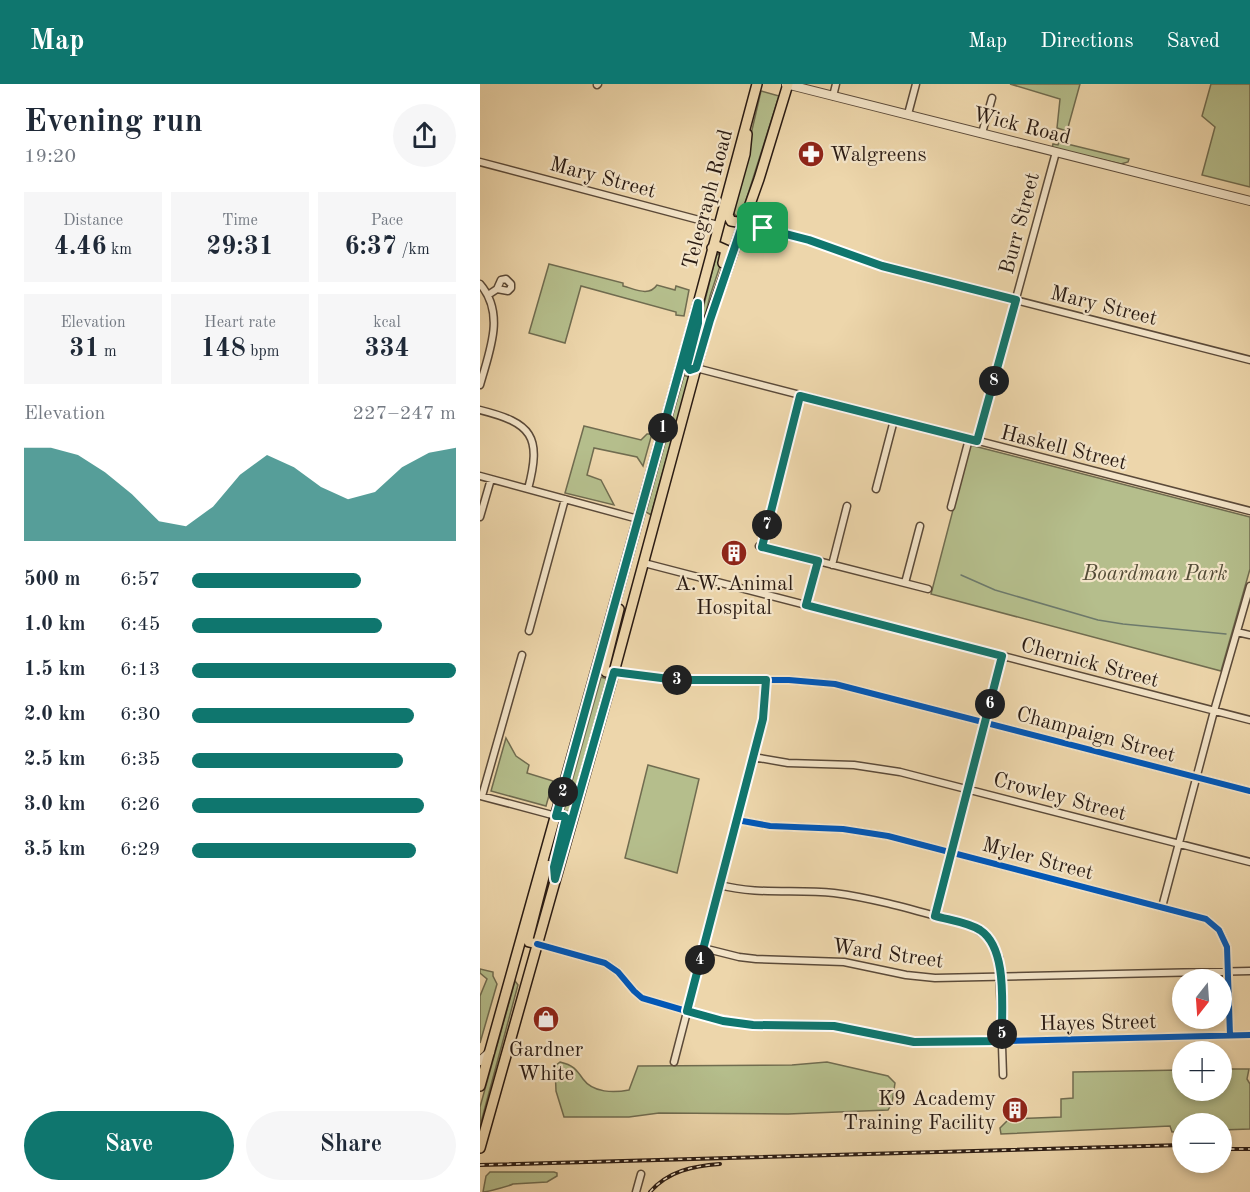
<!DOCTYPE html>
<meta charset="utf-8">
<style>
body{margin:0;font-family:"Old Standard TT",serif;background:#f6f6f7;color:#1f2937;height:100vh;display:flex;flex-direction:column;font-size:22px;white-space:nowrap}
*{box-sizing:border-box;margin:0}
p{font-size:20px;color:#747a83}
.icon{flex:none;width:33px;height:33px;fill:none;stroke:currentColor;stroke-width:2;stroke-linecap:round;stroke-linejoin:round}
.map{position:relative;flex:1;overflow:hidden}
.panel{display:flex;flex-direction:column;background:#fff;width:480px}
.panel>*{flex:none}
.needle{width:39px;rotate:197deg}
.buttons{position:absolute;left:692px;top:885px;display:grid;gap:12px}
.buttons a{display:grid;place-items:center;width:60px;height:60px;border-radius:50%;background:#fff;box-shadow:0 3px 9px #0003;font-size:30px}
.pin{position:absolute;display:grid;place-items:center;width:51px;height:51px;color:#fff;margin:-26px;border-radius:12px;box-shadow:0 3px 9px #0006}
.km{position:absolute;width:30px;height:30px;margin:-15px;border-radius:50%;background:#222;color:#fff;font-size:16px;line-height:30px;text-align:center}
.round{display:grid;place-items:center;flex:none;width:63px;height:63px;border-radius:32px;background:#f6f6f7}
.head{display:flex;align-items:center;justify-content:space-between;height:102px;padding:0 24px}
h1{font-size:33px;font-weight:700;line-height:45px}
.figures{display:grid;grid-template-columns:repeat(3,1fr);gap:9px;height:102px;padding:6px 24px}
.figures div{display:grid;align-content:center;border-radius:0px;background:#f6f6f7;text-align:center}
.figures b{font-size:26px;font-weight:700}
.figures small{font-size:16px;font-weight:400}
.figures p{font-size:16px}
.chart{height:168px;padding:12px 24px}
.chart p{display:flex;justify-content:space-between}
.chart svg{width:100%;height:108px;margin-top:6px;fill:#0f766e;opacity:.7}
.cta{display:flex;gap:12px;margin-top:auto;padding:12px 24px}
.cta a{flex:1;height:69px;border-radius:36px;background:#0f766e;color:#fff;font-size:24px;font-weight:700;line-height:69px;text-align:center}
.cta a+a{background:#f6f6f7;color:#1f2937}
ul{padding:0 24px;list-style:none;font-size:20px}
li{display:grid;grid-template-columns:96px 72px 1fr;align-items:center;height:45px}
li i{height:15px;border-radius:8px;background:#0f766e}
header{display:flex;align-items:center;gap:36px;box-sizing:border-box;height:84px;padding:0 30px;background:#0f766e;color:#fff}
header strong{font-size:28px}
nav{display:flex;gap:33px;margin-inline-start:auto;font-size:21px}
main{display:flex;flex:1;min-height:0}
.map>svg:first-child{display:block}
.green{fill:#b5be8c;stroke:#706c50;stroke-width:1.5}
.lines{fill:none;stroke-linecap:round;stroke-linejoin:round}
.stream{stroke:#6d7a6c;stroke-width:1.5}
.minor-casing{stroke:#5b4a39;stroke-width:9}
.tertiary-casing{stroke:#5b4a39;stroke-width:10}
.primary-casing{stroke:#2a1b13;stroke-width:12}
.minor{stroke:#f3e4c8;stroke-width:6}
.tertiary{stroke:#f3e4c8;stroke-width:8}
.primary{stroke:#edd6ab;stroke-width:9}
.rail-casing{stroke:#2a1b13;stroke-width:4}
.rail{stroke:#f3e4c8;stroke-width:1.5;stroke-dasharray:4.5;stroke-linecap:butt}
.cycleway-casing{stroke:#f3e4c8;stroke-width:10}
.cycleway{stroke:#0057b8;stroke-width:6}
.route-casing{stroke:#fff;stroke-width:12}
.route{stroke:#0f766e;stroke-width:8}
.labels{text-anchor:middle;stroke-width:4.5;stroke-linejoin:round;paint-order:stroke}
.street-label{font-size:21px;fill:#2a1b13;stroke:#f3e4c8}
.poi-label{font-size:21px;fill:#2a1b13;stroke:#f3e4c8}
.park-label{font-size:21px;font-style:italic;fill:#544c37;stroke:#f3e4c8}
</style>
<header>
<strong>Map</strong>
<nav><a>Map</a><a>Directions</a><a>Saved</a></nav>
</header>
<main>
<section class="panel">
<div class="head"><div><h1>Evening run</h1><p>19:20</p></div><a class="round"><svg class="icon" aria-label="share" viewBox="0 0 24 24"><path d="M12 15V3M7 8l5-5 5 5M5 13v7h14v-7"/></svg></a></div>
<div class="figures">
<div><p>Distance</p><b>4.46<small> km</small></b></div>
<div><p>Time</p><b>29:31</b></div>
<div><p>Pace</p><b>6:37<small> /km</small></b></div>
</div>
<div class="figures">
<div><p>Elevation</p><b>31<small> m</small></b></div>
<div><p>Heart rate</p><b>148<small> bpm</small></b></div>
<div><p>kcal</p><b>334</b></div>
</div>
<div class="chart"><p><span>Elevation</span>227–247 m</p>
<svg viewBox="0 0 160 44" preserveAspectRatio="none"><path d="M0 44V6L10 6L20 9L30 16L40 25L50 36L60 38L70 30L80 17L90 9L100 14L110 22L120 27L130 24L140 14L150 8L160 6V44z"/></svg>
</div>
<ul>
<li><b>500 m</b>6:57<i style="width:64%"></i></li>
<li><b>1.0 km</b>6:45<i style="width:72%"></i></li>
<li><b>1.5 km</b>6:13<i style="width:100%"></i></li>
<li><b>2.0 km</b>6:30<i style="width:84%"></i></li>
<li><b>2.5 km</b>6:35<i style="width:80%"></i></li>
<li><b>3.0 km</b>6:26<i style="width:88%"></i></li>
<li><b>3.5 km</b>6:29<i style="width:85%"></i></li>
</ul>
<div class="cta"><a>Save</a><a>Share</a></div>
</section>
<div class="map">
<svg width="770" height="1108" viewBox="0 0 770 1108">
<rect width="100%" height="100%" fill="#edd6ab"/>
<filter id="stains"><feTurbulence type="fractalNoise" baseFrequency=".00333" numOctaves="4"/><feColorMatrix values="0 0 0 0 .2 0 0 0 0 .09 0 0 0 0 .02 0 0 0 .5 -.17"/></filter>
<radialGradient id="worn" r=".72"><stop offset=".6" stop-color="#630" stop-opacity="0"/><stop offset="1" stop-color="#630" stop-opacity=".3"/></radialGradient>
<path class="green" d="M 530,0 L 600,0 L 587,47 L 577,44 L 580,15 Z
M 731,0 L 770,0 L 770,103 L 722,91 L 735,43 L 722,32 Z
M 281,7 L 299,12 L 262,129 L 256,132 L 253,128 Z
M 579,58 L 649,75 L 648,78 L 641,80 L 572,64 L 573,60 L 578,61 Z
M 239,169 L 242,176 L 230,212 L 213,281 L 210,277 L 236,172 Z
M 69,180 L 143,199 L 143,202 C 155,205 169,213 177,201 L 195,206 L 196,202 L 209,206 L 204,232 L 196,231 L 196,228 L 101,202 L 85,259 L 49,249 Z
M 203,291 L 209,293 L 171,431 L 166,428 Z
M 104,342 L 161,356 L 167,350 L 171,350 L 170,346 L 173,346 L 163,382 L 157,373 L 114,364 L 107,391 L 121,396 L 134,421 L 85,409 Z
M 490,361 L 770,433 L 770,485 L 741,587 L 451,510 Z
M 121,593 L 127,595 L 89,728 L 84,726 Z
M 26,654 L 36,672 L 49,681 L 47,689 L 73,697 L 66,722 L 11,707 Z
M 168,681 L 219,695 L 197,789 L 145,774 Z
M 0,885 L 13,888 L 13,892 L 17,900 L 0,959 L 0,912 L 7,895 L 0,889 Z
M 35,897 L 38,901 L 0,1042 L 0,1023 Z
M 80,978 C 93,981 96,985 103,995 C 113,1009 134,1009 149,1006 L 158,982 L 312,981 L 347,978 L 408,992 L 415,999 L 412,1019 L 408,1026 L 308,1030 L 179,1029 L 149,1033 L 84,1033 L 76,1007 L 75,982 Z
M 741,985 L 769,985 L 767,995 L 770,1000 L 770,1045 L 741,1046 L 741,1040 L 702,1040 L 702,1047 L 692,1048 L 690,1042 L 521,1050 L 520,1044 L 529,1035 L 581,1033 L 581,1015 L 593,1014 L 593,988 L 702,986 L 702,1006 L 741,1006 Z
M 10,1088 L 74,1088 L 77,1089 L 77,1092 L 67,1098 L 33,1100 C 29,1102 7,1108 3,1108 L 6,1092 Z"/>
<g class="lines">
<path class="stream" d="M 481,491 L 515,506 L 618,536 L 643,540 L 746,550"/>
<defs>
<path id="minor" d="M 117,1 L 118,0
M 353,12 L 356,0
M 428,30 L 436,0
M 502,49 L 512,14
M 0,78 L 238,141
M 263,139 L 329,156 L 402,182 L 770,276
M 0,200 C 26,230 9,268 0,301
M 8,211 L 17,205 L 21,196 L 26,195 L 31,200 L 31,204 L 28,207 L 17,205
M 216,284 L 770,427
M 0,326 C 52,339 62,352 48,405
M 497,357 L 576,68
M 0,392 L 158,435
M 396,405 L 414,336
M 471,423 L 489,355
M 0,433 L 11,395
M 279,462 L 448,505
M 282,463 L 320,312
M 164,479 L 770,636
M 352,481 L 367,422
M 425,499 L 440,442
M 326,521 L 338,477
M 49,547 L 85,415
M 757,548 L 770,551
M 134,588 L 197,596 L 309,596 L 355,600 L 770,707
M 273,673 L 308,679 L 374,681 L 420,688 L 770,778
M 1,712 L 76,732
M 2,712 L 42,571
M 257,736 L 290,742 L 363,745 L 408,752 L 726,835 L 739,846 L 747,863 L 750,951
M 240,801 C 277,811 316,805 354,809 C 400,815 447,830 492,842 L 509,854 L 519,873 L 523,991
M 682,823 L 734,627 L 770,502
M 455,832 L 522,572
M 57,860 L 125,879 L 138,888 L 154,907 L 162,914 L 213,929 L 273,941 L 353,942 L 414,955 L 445,959 L 770,951
M 223,864 L 259,873 L 276,875 L 364,878 L 426,891 L 455,894 L 770,887
M 194,978 L 283,635 L 286,596
M 156,1108 L 161,1090"/>
<path id="tertiary" d="M 306,0 L 770,117
M 0,977 L 10,968"/>
<path id="primary" d="M 263,139 L 251,137 L 248,131 L 265,70 L 267,50
M 232,164 L 237,162 L 246,166 L 243,179
M 134,588 L 126,588 L 124,585 L 139,525
M 57,860 L 49,858 L 48,855 L 67,781
M 0,1002 L 211,246 L 277,0
M 0,1064 L 134,588 L 229,236 L 279,95 L 308,0"/>
</defs>
<use href="#minor" class="minor-casing"/>
<use href="#tertiary" class="tertiary-casing"/>
<use href="#primary" class="primary-casing"/>
<use href="#minor" class="minor"/>
<use href="#tertiary" class="tertiary"/>
<use href="#primary" class="primary"/>
<defs>
<path id="rail" d="M 741,1065 L 770,1065
M 0,1081 L 702,1061
M 170,1108 C 188,1087 213,1082 240,1080"/>
</defs>
<use href="#rail" class="rail-casing"/>
<use href="#rail" class="rail"/>
<defs>
<path id="cycleway" d="M 134,588 L 197,596 L 309,596 L 355,600 L 770,707
M 257,736 L 290,742 L 363,745 L 408,752 L 726,835 L 739,846 L 747,863 L 750,951
M 57,860 L 125,879 L 138,888 L 154,907 L 162,914 L 213,929 L 273,941 L 353,942 L 414,955 L 445,959 L 770,951"/>
</defs>
<use href="#cycleway" class="cycleway-casing"/>
<use href="#cycleway" class="cycleway"/>
</g>
<g class="lines">
<defs>
<path id="route" d="M 263,139 L 329,156 L 402,182 L 536,216 L 497,357 L 320,312 L 282,463 L 338,477 L 326,521 L 522,572 L 455,832 C 469,836 487,838 500,846 C 529,865 521,926 522,957 L 434,958 L 354,942 L 273,941 L 243,937 L 207,927 L 283,635 L 286,596 L 197,596 L 134,588 L 75,795 L 74,783 L 86,734 L 84,732 L 76,732 L 218,219 L 218,239 L 207,282 L 210,286 L 216,284 L 230,236 Z"/>
</defs>
<use href="#route" class="route-casing"/>
<use href="#route" class="route"/>
</g>
<defs>
<symbol id="pharmacy-disc" viewBox="-11 -11 22 22"><circle r="9.5" fill="#8f2418" stroke="#f3e4c8"/><path d="M-2-6h4v4h4v4h-4v4h-4v-4h-4v-4h4Z" fill="#fff"/></symbol>
<symbol id="building-disc" viewBox="-11 -11 22 22"><circle r="9.5" fill="#8f2418" stroke="#f3e4c8"/><path d="M-4-6H4V6H1V3H-1V6H-4ZM-2.5-4.3h1.7v1.8h-1.7ZM.8-4.3h1.7v1.8H.8ZM-2.5-1h1.7V.8h-1.7ZM.8-1h1.7V.8H.8Z" fill="#fff"/></symbol>
<symbol id="shop-disc" viewBox="-11 -11 22 22"><circle r="9.5" fill="#8f2418" stroke="#f3e4c8"/><path d="M-5-2.5h2.3a2.7 3.5 0 0 1 5.4 0H5L5.5 6h-11ZM-1.5-2.5h3a1.5 2.3 0 0 0-3 0Z" fill="#fff"/></symbol>
</defs>
<g fill-rule="evenodd">
<use href="#pharmacy-disc" x="316" y="55" width="30" height="30"/>
<use href="#building-disc" x="239" y="454" width="30" height="30"/>
<use href="#shop-disc" x="51" y="920" width="30" height="30"/>
<use href="#building-disc" x="520" y="1011" width="30" height="30"/>
</g>
<g class="labels">
<g class="street-label">
<text transform="translate(542 41) rotate(14)" y="7">Wick Road</text>
<text transform="translate(123 93) rotate(15)" y="7">Mary Street</text>
<text transform="translate(227 115) rotate(-75)" y="7">Telegraph Road</text>
<text transform="translate(539 139) rotate(-75)" y="7">Burr Street</text>
<text transform="translate(624 221) rotate(14)" y="7">Mary Street</text>
<text transform="translate(584 363) rotate(14)" y="7">Haskell Street</text>
<text transform="translate(610 578) rotate(15)" y="7">Chernick Street</text>
<text transform="translate(616 650) rotate(15)" y="7">Champaign Street</text>
<text transform="translate(580 712) rotate(15)" y="7">Crowley Street</text>
<text transform="translate(558 774) rotate(15)" y="7">Myler Street</text>
<text transform="translate(408 869) rotate(8)" y="7">Ward Street</text>
<text transform="translate(618 938) rotate(-1)" y="7">Hayes Street</text>
</g>
<g class="poi-label">
<text x="350" y="77" text-anchor="start">Walgreens</text>
<text x="254" y="506">A.W. Animal<tspan x="254" dy="24">Hospital</tspan></text>
<text x="66" y="972">Gardner<tspan x="66" dy="24">White</tspan></text>
<text x="516" y="1021" text-anchor="end">K9 Academy<tspan x="516" dy="24">Training Facility</tspan></text>
</g>
<g class="park-label">
<text x="675" y="496">Boardman Park</text>
</g>
</g>
<rect width="100%" height="100%" filter="url(#stains)"/>
<rect width="100%" height="100%" fill="url(#worn)"/>
</svg>
<div class="buttons">
<a><svg class="needle" viewBox="-14 -14 28 28"><path d="M0-13l5 13h-10z" fill="#e53935"/><path d="M0 13l5-13h-10z" fill="#747a83"/></svg></a>
<a>+</a>
<a>−</a>
</div>
<div class="pin" style="left:283px;top:144px;background:#1e9e55"><svg class="icon" aria-label="arrive" viewBox="0 0 24 24"><path d="M6 21V4h12l-3 4 3 4H6"/></svg></div>
<b class="km" style="left:183px;top:344px">1</b>
<b class="km" style="left:83px;top:708px">2</b>
<b class="km" style="left:197px;top:596px">3</b>
<b class="km" style="left:220px;top:876px">4</b>
<b class="km" style="left:522px;top:950px">5</b>
<b class="km" style="left:510px;top:620px">6</b>
<b class="km" style="left:287px;top:441px">7</b>
<b class="km" style="left:514px;top:297px">8</b>
</div>
</main>
